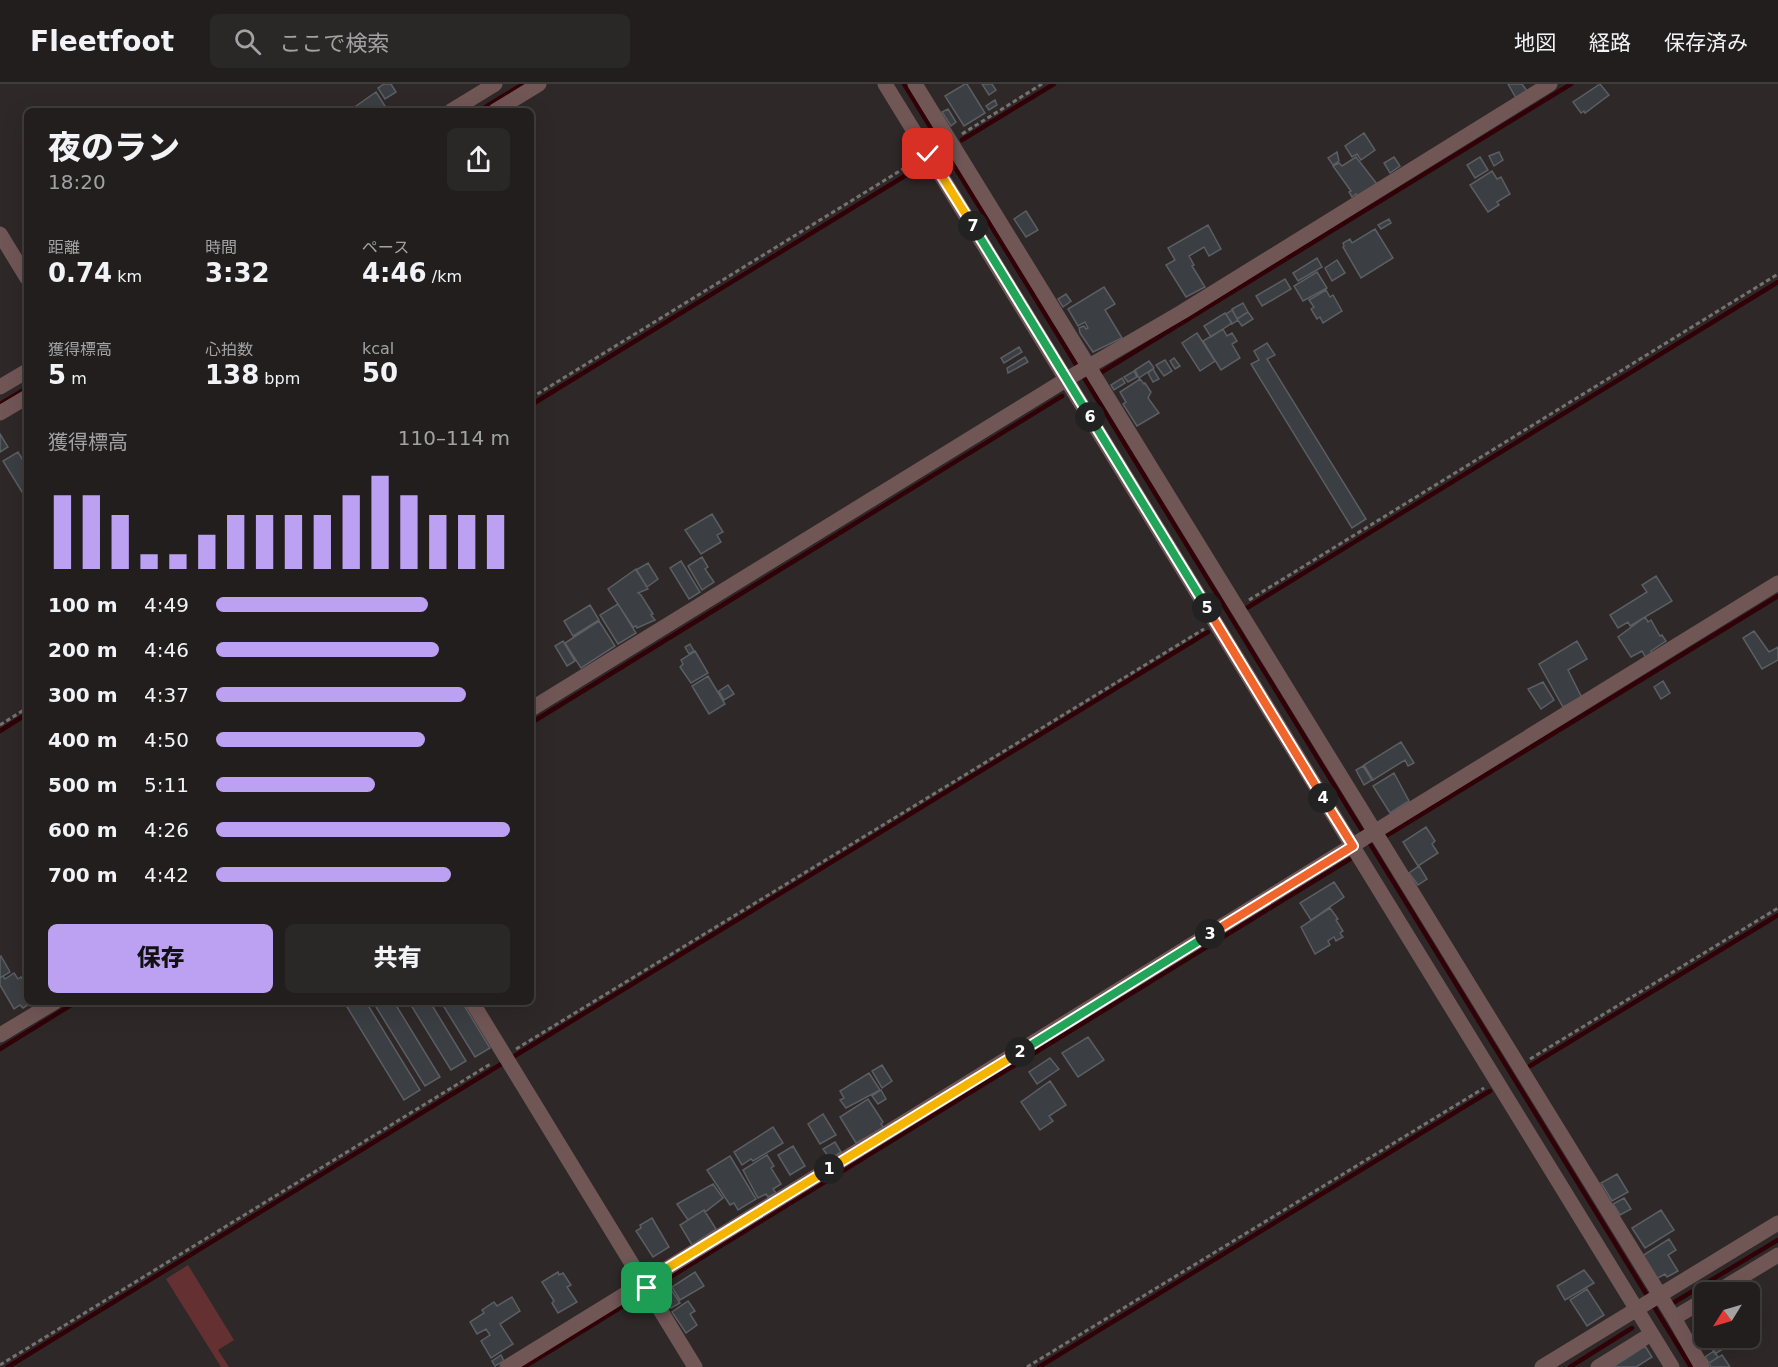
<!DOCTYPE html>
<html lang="ja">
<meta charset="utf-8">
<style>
body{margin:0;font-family:"DejaVu Sans","Noto Sans JP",sans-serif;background:#2a2727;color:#f1f3f6;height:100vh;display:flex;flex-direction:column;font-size:22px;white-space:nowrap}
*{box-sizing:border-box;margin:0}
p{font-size:20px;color:#a2a2a4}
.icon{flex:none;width:33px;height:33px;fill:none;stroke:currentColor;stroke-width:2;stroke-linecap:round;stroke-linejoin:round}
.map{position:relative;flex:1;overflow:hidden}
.panel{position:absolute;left:24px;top:24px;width:510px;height:897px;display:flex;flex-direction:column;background:#221e1e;border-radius:9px;box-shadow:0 6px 24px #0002,0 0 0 2px #3f3c3c}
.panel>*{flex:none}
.needle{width:39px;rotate:233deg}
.controls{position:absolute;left:1694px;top:1198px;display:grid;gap:12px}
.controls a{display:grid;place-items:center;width:66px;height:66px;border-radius:9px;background:#221e1e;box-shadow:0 6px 24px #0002,0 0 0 2px #3f3c3c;font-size:30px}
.pin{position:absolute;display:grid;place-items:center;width:51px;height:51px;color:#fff;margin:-26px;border-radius:12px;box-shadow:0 3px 9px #0006}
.km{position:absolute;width:30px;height:30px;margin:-15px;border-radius:50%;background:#222;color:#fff;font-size:16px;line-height:30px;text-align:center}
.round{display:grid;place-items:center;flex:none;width:63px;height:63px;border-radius:9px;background:#2a2727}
.head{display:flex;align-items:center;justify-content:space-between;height:102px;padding:0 24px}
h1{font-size:33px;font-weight:800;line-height:45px}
.figures{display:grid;grid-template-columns:repeat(3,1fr);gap:9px;height:102px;padding:6px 24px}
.figures div{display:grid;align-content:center}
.figures b{font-size:26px;font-weight:800}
.figures small{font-size:16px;font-weight:400}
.figures p{font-size:16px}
.chart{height:168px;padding:12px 24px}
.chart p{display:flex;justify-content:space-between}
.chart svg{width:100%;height:108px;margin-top:6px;stroke:#bca0f2;stroke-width:6}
.button{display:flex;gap:12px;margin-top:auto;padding:12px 24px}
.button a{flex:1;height:69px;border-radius:9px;background:#bca0f2;color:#111;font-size:24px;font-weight:800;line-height:69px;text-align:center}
.button a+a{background:#2a2727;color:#f1f3f6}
ul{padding:0 24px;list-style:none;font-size:20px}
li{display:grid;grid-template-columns:96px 72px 1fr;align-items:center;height:45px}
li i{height:15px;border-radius:8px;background:#bca0f2}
header{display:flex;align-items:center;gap:36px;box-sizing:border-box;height:84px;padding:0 30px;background:#221e1e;border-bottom:2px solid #3f3c3c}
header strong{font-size:28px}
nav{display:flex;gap:33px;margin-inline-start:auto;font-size:21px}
.search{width:420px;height:54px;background:#2a2727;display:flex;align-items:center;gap:15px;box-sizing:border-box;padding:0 21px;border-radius:9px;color:#a2a2a4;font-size:22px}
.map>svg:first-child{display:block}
.green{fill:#643032}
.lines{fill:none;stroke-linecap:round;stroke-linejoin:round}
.stream{stroke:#310107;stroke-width:4.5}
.building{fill:#3b3e42;stroke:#5b5e62;stroke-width:1.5}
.path{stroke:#777272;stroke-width:3;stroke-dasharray:4.5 3;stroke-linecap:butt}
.minor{stroke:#715656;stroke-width:15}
.split-1-casing{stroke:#fff;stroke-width:12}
.split-2-casing{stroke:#fff;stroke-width:12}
.split-3-casing{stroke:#fff;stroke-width:12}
.split-4-casing{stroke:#fff;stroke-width:12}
.split-5-casing{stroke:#fff;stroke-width:12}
.split-6-casing{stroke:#fff;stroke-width:12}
.split-7-casing{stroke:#fff;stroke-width:12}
.split-8-casing{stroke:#fff;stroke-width:12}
.split-1{stroke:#f5b400;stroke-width:8}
.split-2{stroke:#f5b400;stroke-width:8}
.split-3{stroke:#22a559;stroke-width:8}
.split-4{stroke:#f0652b;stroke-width:8}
.split-5{stroke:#f0652b;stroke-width:8}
.split-6{stroke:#22a559;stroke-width:8}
.split-7{stroke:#22a559;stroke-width:8}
.split-8{stroke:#f5b400;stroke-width:8}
</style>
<header>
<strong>Fleetfoot</strong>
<div class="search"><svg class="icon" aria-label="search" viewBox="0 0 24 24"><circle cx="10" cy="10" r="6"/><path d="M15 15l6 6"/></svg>ここで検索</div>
<nav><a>地図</a><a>経路</a><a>保存済み</a></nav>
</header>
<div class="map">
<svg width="1778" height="1283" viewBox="0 0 1778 1283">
<rect width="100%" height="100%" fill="#2e2828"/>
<path class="green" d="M 188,1181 L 234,1256 L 218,1266 L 229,1283 L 221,1283 L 166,1195 Z"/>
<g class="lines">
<path class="stream" d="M 904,0 L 1691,1283
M 479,27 L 523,0
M 962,56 L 1054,0
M 1097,291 L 1571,0
M 2,319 L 27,304
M 531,321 L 921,82
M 1242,527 L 1778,198
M 531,639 L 1062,312
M 0,647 L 27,630
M 1386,752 L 1778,512
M 0,965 L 76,918
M 513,973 L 1208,548
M 1530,982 L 1778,831
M 1668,1222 L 1778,1156
M 8,1283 L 503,979
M 524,1283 L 1350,775
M 1039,1283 L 1490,1007
M 1570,1283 L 1632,1244"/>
</g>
<path class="building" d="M 384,0 L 391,0 L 396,8 L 385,15 L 378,4 Z
M 965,0 L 967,0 L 985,29 L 964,42 L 945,12 Z
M 982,0 L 992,0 L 996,6 L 989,11 Z
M 1508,0 L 1522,0 L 1527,7 L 1516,14 Z
M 1600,0 L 1609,11 L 1585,29 L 1584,27 L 1581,29 L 1573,18 Z
M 376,8 L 385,22 L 378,27 L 349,27 Z
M 995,16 L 997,21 L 989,26 L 986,22 Z
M 948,25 L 956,38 L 951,42 L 942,28 Z
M 1364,49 L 1375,66 L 1361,76 L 1357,70 L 1352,73 L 1345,62 Z
M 1337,68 L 1339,77 L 1333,81 L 1328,74 Z
M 1499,68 L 1503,76 L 1494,82 L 1489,72 Z
M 1356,73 L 1377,100 L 1358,112 L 1356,110 L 1352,113 L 1349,108 L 1351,107 L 1333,82 L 1339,79 L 1342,82 Z
M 1394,73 L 1400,82 L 1390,89 L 1384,79 Z
M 1480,73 L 1488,86 L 1475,94 L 1467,81 Z
M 1492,87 L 1497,95 L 1501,93 L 1510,110 L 1497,118 L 1499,121 L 1488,128 L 1470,101 Z
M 1026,127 L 1038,146 L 1026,153 L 1014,135 Z
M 1389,135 L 1391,139 L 1381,145 L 1378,141 Z
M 1208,141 L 1221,165 L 1209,172 L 1204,163 L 1189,172 L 1194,181 L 1192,182 L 1205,203 L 1186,213 L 1166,181 L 1175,176 L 1168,164 Z
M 1375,145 L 1393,174 L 1361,194 L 1343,163 L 1344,162 L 1343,159 L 1350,155 L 1352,159 Z
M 1317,174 L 1322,183 L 1298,197 L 1293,189 Z
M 1337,176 L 1345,189 L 1332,197 L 1325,184 Z
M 1317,188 L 1327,204 L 1303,217 L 1294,202 Z
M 1285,195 L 1291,205 L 1262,222 L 1256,212 Z
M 1104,203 L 1115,220 L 1105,226 L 1122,254 L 1093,268 L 1080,249 L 1079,244 L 1084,242 L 1086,245 L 1088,244 L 1085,238 L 1078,242 L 1068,225 Z
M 1326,206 L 1330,213 L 1333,211 L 1342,227 L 1323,239 L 1320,233 L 1317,235 L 1311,225 L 1314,223 L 1309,216 Z
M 1066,210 L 1071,217 L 1063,223 L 1058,215 Z
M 1243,219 L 1248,228 L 1237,235 L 1232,225 Z
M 1232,226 L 1238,236 L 1232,240 L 1226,230 Z
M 1248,228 L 1253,235 L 1242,242 L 1237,235 Z
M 1225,229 L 1232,239 L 1211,253 L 1204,242 Z
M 1223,245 L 1227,252 L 1232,249 L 1237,257 L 1232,260 L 1240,274 L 1221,286 L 1203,257 Z
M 1197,249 L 1215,277 L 1200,287 L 1182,259 Z
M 1267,259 L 1275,271 L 1267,275 L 1366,435 L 1352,444 L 1251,280 L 1259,276 L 1254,267 Z
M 1019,263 L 1022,268 L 1004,279 L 1001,274 Z
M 1025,273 L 1028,278 L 1008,289 L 1007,284 Z
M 1174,274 L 1180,282 L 1175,285 L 1170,277 Z
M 1165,276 L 1172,287 L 1164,292 L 1156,281 Z
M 1149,277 L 1154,284 L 1139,294 L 1135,286 Z
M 1153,285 L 1159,295 L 1153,298 L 1148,289 Z
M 1134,287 L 1137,293 L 1128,298 L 1124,293 Z
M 1122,294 L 1125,299 L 1114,306 L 1111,301 Z
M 1140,295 L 1144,300 L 1145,299 L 1151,308 L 1148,314 L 1159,329 L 1137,342 L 1123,320 L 1126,318 L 1120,308 Z
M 0,350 L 8,363 L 0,368 Z
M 18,368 L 27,383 L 27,416 L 3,377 Z
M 712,430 L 723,448 L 717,451 L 721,458 L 701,470 L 685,446 Z
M 702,473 L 708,483 L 705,485 L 714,498 L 702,506 L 688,482 Z
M 681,477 L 700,508 L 689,515 L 670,484 Z
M 648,479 L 658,495 L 647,503 L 636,486 Z
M 636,485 L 648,505 L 638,509 L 641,511 L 653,530 L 651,531 L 655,536 L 637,544 L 636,542 L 633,543 L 608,505 Z
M 1656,492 L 1672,517 L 1630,542 L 1628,538 L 1618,544 L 1610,531 L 1647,508 L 1642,501 Z
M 618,520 L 636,549 L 618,560 L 600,531 Z
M 590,521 L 599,536 L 573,552 L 564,537 Z
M 1645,533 L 1648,538 L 1651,536 L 1660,552 L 1662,551 L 1666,557 L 1651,567 L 1652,569 L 1646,574 L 1642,567 L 1631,573 L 1618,553 Z
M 599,537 L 615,562 L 581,584 L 565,559 Z
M 1754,547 L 1769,568 L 1778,563 L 1778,576 L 1762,585 L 1743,554 Z
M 563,557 L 575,577 L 567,582 L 555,562 Z
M 1577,557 L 1587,575 L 1568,586 L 1582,614 L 1563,623 L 1539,580 Z
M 690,560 L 694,567 L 689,570 L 685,563 Z
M 695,567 L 708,589 L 691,599 L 680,583 L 683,580 L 681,576 Z
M 708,592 L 725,620 L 709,630 L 692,602 Z
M 1663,597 L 1670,609 L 1661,615 L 1654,603 Z
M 1543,598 L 1554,616 L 1541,625 L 1528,605 Z
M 728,601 L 734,610 L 724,616 L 719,607 Z
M 1401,658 L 1414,679 L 1408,682 L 1405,676 L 1373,696 L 1364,681 Z
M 1363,682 L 1372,696 L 1364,701 L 1356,686 Z
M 1394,689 L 1409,717 L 1390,729 L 1373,702 Z
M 1426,743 L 1435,757 L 1432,760 L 1438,769 L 1418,782 L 1403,758 Z
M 1419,782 L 1427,795 L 1418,801 L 1409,789 Z
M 1334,798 L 1344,813 L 1311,836 L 1300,819 Z
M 1330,824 L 1338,835 L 1336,836 L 1343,847 L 1340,849 L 1343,853 L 1336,857 L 1334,853 L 1328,857 L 1330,861 L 1315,870 L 1301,843 Z
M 1,872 L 10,888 L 0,894 L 0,873 Z
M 14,889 L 18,895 L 21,893 L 26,900 L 24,901 L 27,906 L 27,918 L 32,918 L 23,924 L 20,921 L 14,925 L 0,901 L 0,894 L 3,892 L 5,895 Z
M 344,918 L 366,918 L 420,1006 L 404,1016 Z
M 373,918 L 394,918 L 440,993 L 425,1002 Z
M 409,918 L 430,918 L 466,977 L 451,986 Z
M 441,918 L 462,918 L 490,964 L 475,973 Z
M 1088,953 L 1104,976 L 1078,993 L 1062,969 Z
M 1050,974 L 1059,985 L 1037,1000 L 1029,988 Z
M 882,981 L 892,997 L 882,1004 L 872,987 Z
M 869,989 L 880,1006 L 846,1024 L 840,1016 L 844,1014 L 840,1007 Z
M 1050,997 L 1066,1021 L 1049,1032 L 1053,1037 L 1040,1046 L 1021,1018 Z
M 881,1006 L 886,1015 L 878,1020 L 872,1012 Z
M 868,1015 L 883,1038 L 881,1040 L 884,1044 L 856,1059 L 840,1033 Z
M 823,1030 L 836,1051 L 820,1060 L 808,1040 Z
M 773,1043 L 783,1059 L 753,1077 L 751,1075 L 742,1081 L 734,1068 Z
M 835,1058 L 841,1068 L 830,1075 L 823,1065 Z
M 793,1062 L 805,1082 L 790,1091 L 778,1071 Z
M 767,1071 L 774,1082 L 771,1084 L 781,1100 L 773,1105 L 776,1109 L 768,1113 L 766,1110 L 758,1114 L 743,1086 Z
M 730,1072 L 756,1115 L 738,1126 L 734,1119 L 730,1121 L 707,1086 Z
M 1617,1090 L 1628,1108 L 1612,1117 L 1601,1099 Z
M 713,1100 L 723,1114 L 705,1128 L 704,1126 L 688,1136 L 677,1120 Z
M 1624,1114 L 1631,1125 L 1620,1131 L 1613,1120 Z
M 704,1126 L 716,1145 L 692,1161 L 680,1141 Z
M 1661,1126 L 1674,1146 L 1645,1164 L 1632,1144 Z
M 652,1134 L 669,1163 L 653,1173 L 636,1147 L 641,1144 L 640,1141 Z
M 1669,1155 L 1676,1166 L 1668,1171 L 1678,1187 L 1667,1193 L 1665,1190 L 1656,1195 L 1642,1172 Z
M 1584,1186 L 1594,1199 L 1565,1216 L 1557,1202 Z
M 558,1188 L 559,1191 L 563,1189 L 571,1201 L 567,1203 L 577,1218 L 558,1229 L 552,1219 L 554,1217 L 542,1198 Z
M 695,1188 L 704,1202 L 680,1216 L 672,1203 Z
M 670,1204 L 680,1219 L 671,1224 L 662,1209 Z
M 1587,1205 L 1604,1231 L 1587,1242 L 1570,1216 Z
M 512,1213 L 520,1227 L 500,1240 L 513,1260 L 491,1274 L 481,1257 L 490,1251 L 486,1245 L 477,1250 L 470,1238 L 484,1229 L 482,1226 L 494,1218 L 497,1222 Z
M 688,1217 L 695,1227 L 690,1230 L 697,1241 L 686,1249 L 672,1228 Z
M 1704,1225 L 1704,1240 L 1703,1240 L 1697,1229 Z
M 1706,1254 L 1732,1254 L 1734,1258 L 1715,1270 Z
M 1645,1262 L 1652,1273 L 1636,1283 L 1613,1283 Z
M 1714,1267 L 1718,1273 L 1709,1279 L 1705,1273 Z
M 501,1271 L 504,1277 L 495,1282 L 492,1277 Z
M 1722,1271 L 1730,1283 L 1711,1283 L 1709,1279 Z"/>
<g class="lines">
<path class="path" d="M 962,50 L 1042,0
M 531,314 L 916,77
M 1249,516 L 1778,190
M 0,641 L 27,624
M 516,965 L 1204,545
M 1530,975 L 1778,824
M 0,1281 L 492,979
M 1027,1283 L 1484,1004"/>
<path class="minor" d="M 885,0 L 1672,1283
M 915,0 L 1674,1234 L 1704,1216
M 451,27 L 495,0
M 495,27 L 539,0
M 0,150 L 27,194
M 0,303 L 27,287
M 0,329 L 27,313
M 531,625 L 1067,295 L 1182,228 L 1550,0
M 472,918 L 695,1283
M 0,951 L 55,918
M 1715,1209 L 1778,1171
M 1674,1234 L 1702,1283
M 507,1283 L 1778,499
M 1542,1283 L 1778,1139
M 1598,1283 L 1651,1250"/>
</g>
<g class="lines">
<defs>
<path id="split-1" d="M 647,1204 L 643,1199 L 829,1085"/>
<path id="split-2" d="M 829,1085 L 1020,968"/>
<path id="split-3" d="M 1020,968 L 1210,850"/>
<path id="split-4" d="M 1210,850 L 1353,762 L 1323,714"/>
<path id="split-5" d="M 1207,524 L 1323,714"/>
<path id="split-6" d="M 1090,333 L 1207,524"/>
<path id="split-7" d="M 973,142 L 1090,333"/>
<path id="split-8" d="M 928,70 L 973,142"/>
</defs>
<use href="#split-1" class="split-1-casing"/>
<use href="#split-2" class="split-2-casing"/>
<use href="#split-3" class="split-3-casing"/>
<use href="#split-4" class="split-4-casing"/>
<use href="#split-5" class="split-5-casing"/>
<use href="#split-6" class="split-6-casing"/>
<use href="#split-7" class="split-7-casing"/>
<use href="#split-8" class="split-8-casing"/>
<use href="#split-1" class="split-1"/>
<use href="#split-2" class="split-2"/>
<use href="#split-3" class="split-3"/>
<use href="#split-4" class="split-4"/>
<use href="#split-5" class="split-5"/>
<use href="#split-6" class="split-6"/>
<use href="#split-7" class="split-7"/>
<use href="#split-8" class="split-8"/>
</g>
</svg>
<div class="controls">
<a><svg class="needle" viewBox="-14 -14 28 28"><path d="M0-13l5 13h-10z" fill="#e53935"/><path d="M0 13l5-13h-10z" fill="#a2a2a4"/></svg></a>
</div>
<div class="pin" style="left:647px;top:1204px;background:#1e9e55"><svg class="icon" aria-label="arrive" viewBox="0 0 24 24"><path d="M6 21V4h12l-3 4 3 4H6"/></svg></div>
<div class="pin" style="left:928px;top:70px;background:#d93025"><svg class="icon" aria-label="check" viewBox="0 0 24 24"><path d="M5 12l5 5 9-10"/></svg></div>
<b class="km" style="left:829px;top:1085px">1</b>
<b class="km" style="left:1020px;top:968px">2</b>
<b class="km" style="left:1210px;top:850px">3</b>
<b class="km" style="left:1323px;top:714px">4</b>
<b class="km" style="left:1207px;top:524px">5</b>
<b class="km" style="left:1090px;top:333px">6</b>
<b class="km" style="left:973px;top:142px">7</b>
<section class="panel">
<div class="head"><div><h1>夜のラン</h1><p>18:20</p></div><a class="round"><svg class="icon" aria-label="share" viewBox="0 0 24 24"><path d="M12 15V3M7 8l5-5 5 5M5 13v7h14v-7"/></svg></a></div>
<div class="figures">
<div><p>距離</p><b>0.74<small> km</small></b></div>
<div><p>時間</p><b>3:32</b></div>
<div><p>ペース</p><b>4:46<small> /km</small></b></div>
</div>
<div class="figures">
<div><p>獲得標高</p><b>5<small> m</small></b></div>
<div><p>心拍数</p><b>138<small> bpm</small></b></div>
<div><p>kcal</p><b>50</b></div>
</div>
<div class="chart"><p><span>獲得標高</span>110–114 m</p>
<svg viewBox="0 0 160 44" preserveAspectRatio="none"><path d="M5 44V14M15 44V14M25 44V22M35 44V38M45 44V38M55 44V30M65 44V22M75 44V22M85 44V22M95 44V22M105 44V14M115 44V6M125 44V14M135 44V22M145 44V22M155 44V22"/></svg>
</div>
<ul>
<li><b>100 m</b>4:49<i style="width:72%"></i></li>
<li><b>200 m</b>4:46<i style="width:76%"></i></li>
<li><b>300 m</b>4:37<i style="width:85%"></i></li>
<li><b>400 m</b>4:50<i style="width:71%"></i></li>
<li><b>500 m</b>5:11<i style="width:54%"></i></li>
<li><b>600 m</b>4:26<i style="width:100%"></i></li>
<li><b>700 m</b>4:42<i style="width:80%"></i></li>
</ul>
<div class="button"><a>保存</a><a>共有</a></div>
</section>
</div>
